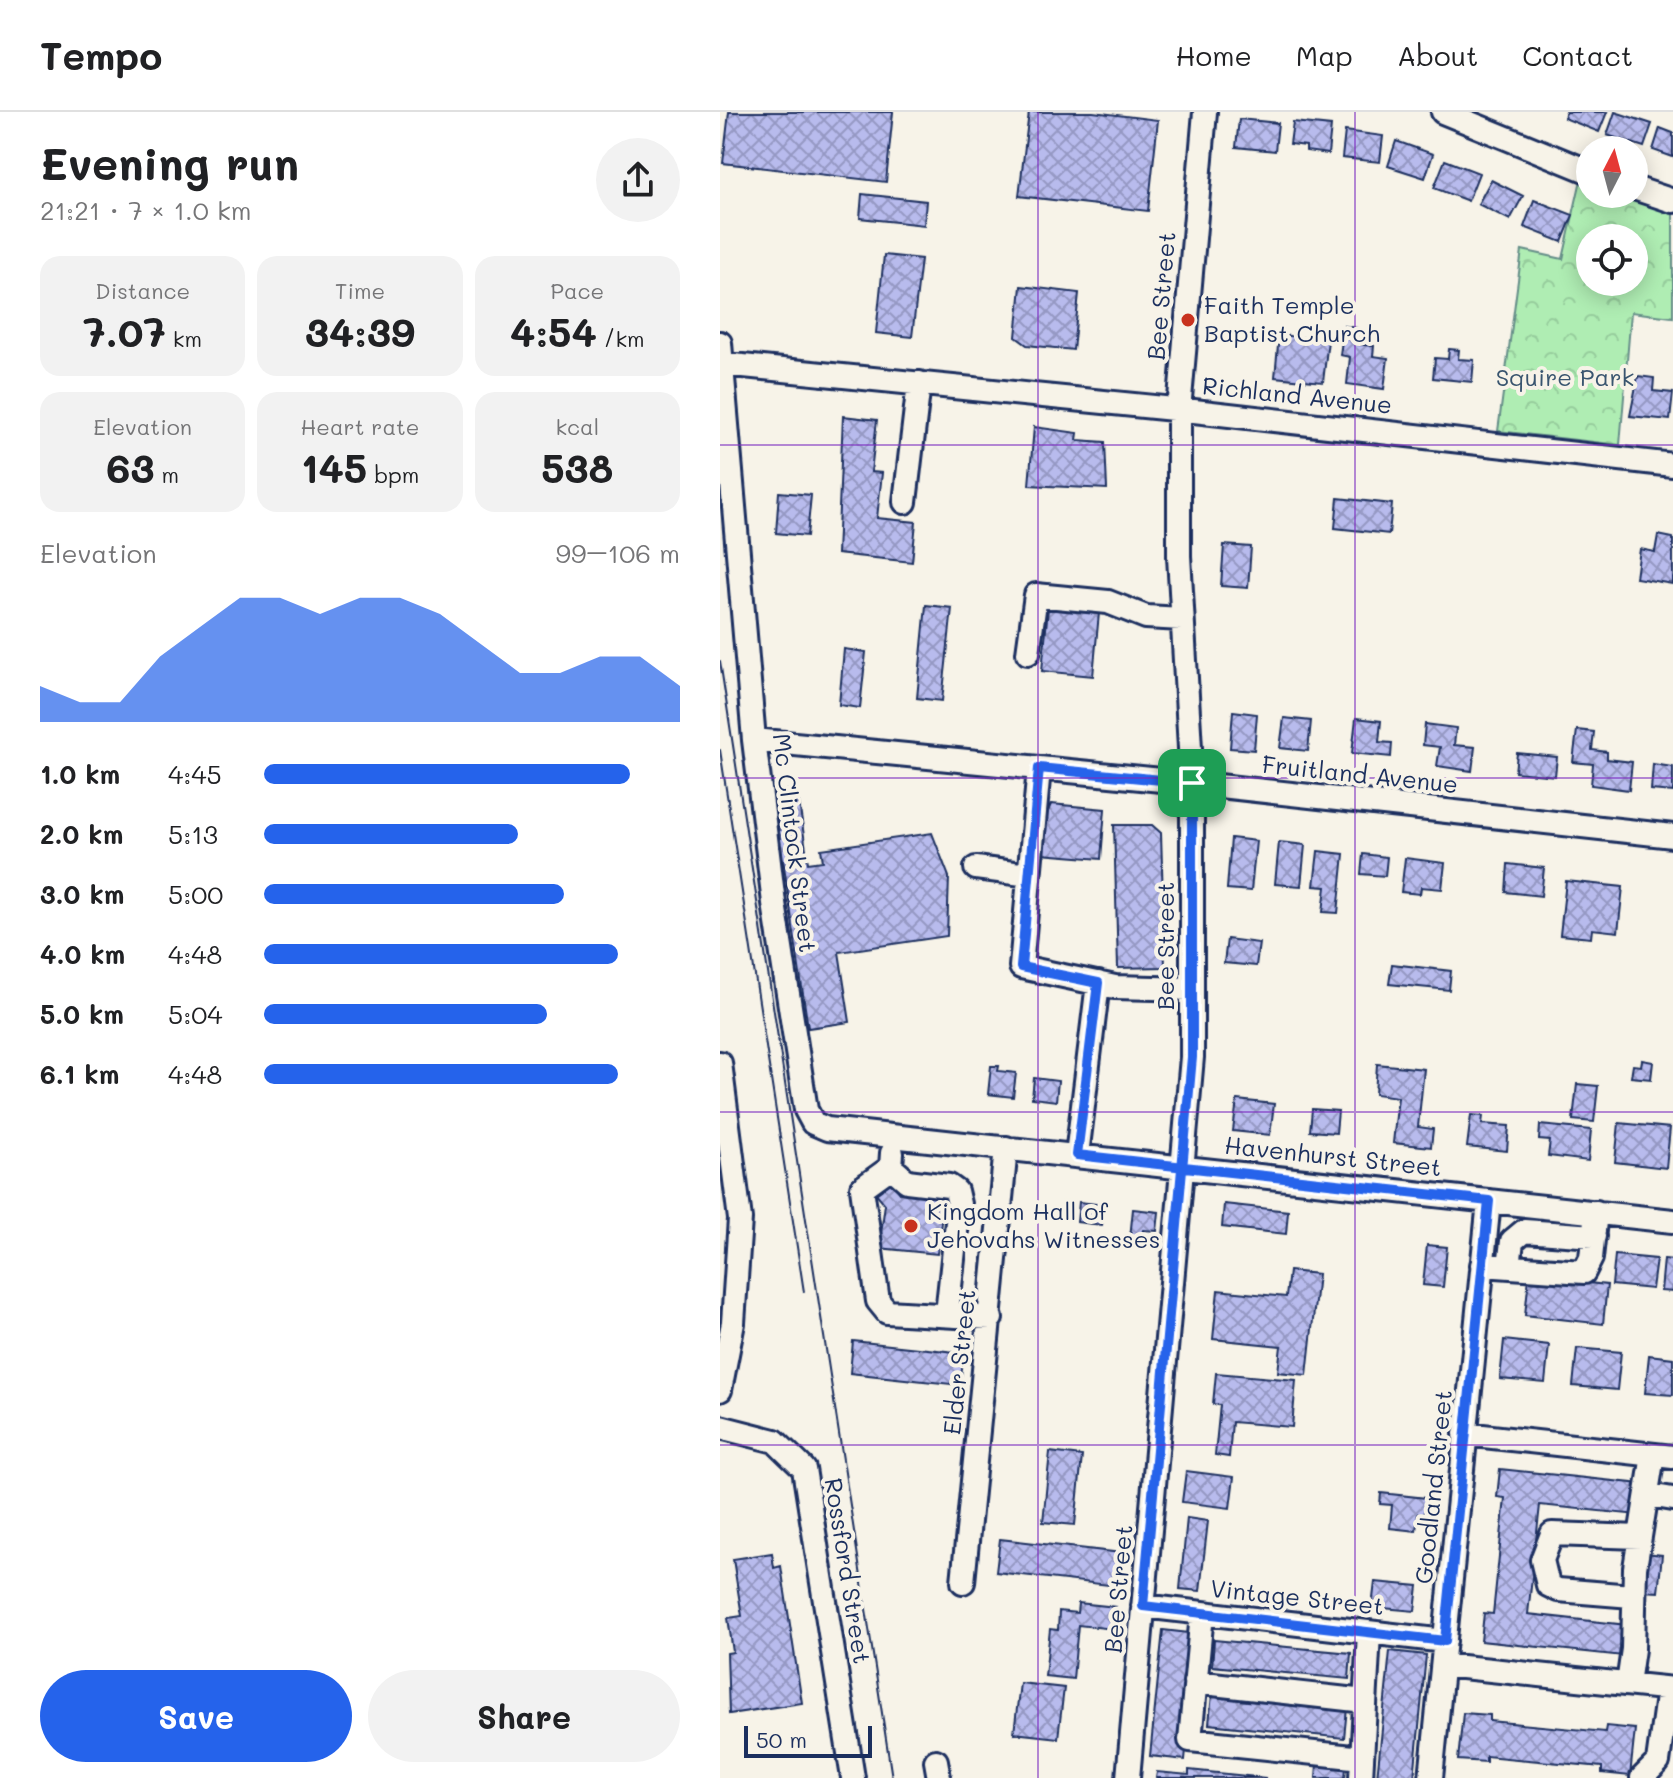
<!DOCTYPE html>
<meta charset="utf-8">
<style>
body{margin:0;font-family:Mali,sans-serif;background:#f2f2f2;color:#202124;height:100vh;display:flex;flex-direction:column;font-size:30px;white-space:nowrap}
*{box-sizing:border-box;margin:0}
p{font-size:26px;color:#757577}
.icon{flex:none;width:44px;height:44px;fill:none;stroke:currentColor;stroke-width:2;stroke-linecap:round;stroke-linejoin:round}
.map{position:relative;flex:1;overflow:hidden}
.details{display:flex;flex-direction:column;background:#fff;width:720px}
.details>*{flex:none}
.needle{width:52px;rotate:6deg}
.controls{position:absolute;left:856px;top:24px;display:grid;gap:16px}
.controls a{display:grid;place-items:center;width:72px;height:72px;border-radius:50%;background:#fff;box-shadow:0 4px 20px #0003;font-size:40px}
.scale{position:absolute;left:24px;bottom:20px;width:128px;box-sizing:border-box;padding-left:8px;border:4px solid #1b2f5e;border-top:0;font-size:22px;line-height:28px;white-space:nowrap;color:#1b2f5e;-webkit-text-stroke:6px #f7f3e8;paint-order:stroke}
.pin{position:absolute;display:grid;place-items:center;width:68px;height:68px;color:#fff;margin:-34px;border-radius:16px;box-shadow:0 4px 12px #0006}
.round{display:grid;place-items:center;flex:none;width:84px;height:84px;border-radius:42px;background:#f2f2f2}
.headline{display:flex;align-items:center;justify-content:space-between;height:136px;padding:0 40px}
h1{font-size:44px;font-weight:800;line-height:60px}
.metrics{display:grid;grid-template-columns:repeat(3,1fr);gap:12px;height:136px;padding:8px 40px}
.metrics div{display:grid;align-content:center;border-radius:20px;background:#f2f2f2;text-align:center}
.metrics b{font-size:40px;font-weight:800}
.metrics small{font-size:22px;font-weight:400}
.metrics p{font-size:22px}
.chart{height:224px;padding:16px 40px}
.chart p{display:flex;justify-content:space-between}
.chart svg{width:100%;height:144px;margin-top:8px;fill:#2563eb;opacity:.7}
.action{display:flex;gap:16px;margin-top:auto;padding:16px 40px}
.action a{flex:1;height:92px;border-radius:48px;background:#2563eb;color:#fff;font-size:32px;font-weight:800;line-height:92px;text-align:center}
.action a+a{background:#f2f2f2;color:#202124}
ul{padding:0 40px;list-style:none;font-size:26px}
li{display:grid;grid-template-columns:128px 96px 1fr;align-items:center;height:60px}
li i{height:20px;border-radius:10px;background:#2563eb}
header{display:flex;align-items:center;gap:48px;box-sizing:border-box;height:112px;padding:0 40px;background:#fff;border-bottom:2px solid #e0e0e0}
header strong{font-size:38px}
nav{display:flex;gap:44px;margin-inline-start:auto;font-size:28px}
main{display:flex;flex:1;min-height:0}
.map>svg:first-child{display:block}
.park{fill:url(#park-crowns);stroke:#658e88;stroke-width:2;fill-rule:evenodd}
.building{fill:url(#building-cross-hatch);stroke:#1b2f5e;stroke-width:2}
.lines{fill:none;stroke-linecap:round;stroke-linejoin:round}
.minor-casing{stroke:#1b2f5e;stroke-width:28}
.minor{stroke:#f7f3e8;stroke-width:22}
.tram{stroke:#1b2f5e;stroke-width:2}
.route-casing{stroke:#fff;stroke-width:16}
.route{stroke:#2563eb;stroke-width:10}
.grid{fill:none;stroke:#7b2cbf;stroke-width:2;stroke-opacity:0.55}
.poi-dot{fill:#c8321e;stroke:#f7f3e8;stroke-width:3}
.labels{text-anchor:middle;stroke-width:8;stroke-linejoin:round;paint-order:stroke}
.street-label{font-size:24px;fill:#1b2f5e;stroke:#f7f3e8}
.poi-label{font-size:24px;fill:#1b2f5e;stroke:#f7f3e8;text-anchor:start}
.park-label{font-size:24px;fill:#39556f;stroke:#f7f3e8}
</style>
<header>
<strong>Tempo</strong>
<nav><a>Home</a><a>Map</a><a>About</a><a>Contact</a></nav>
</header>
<main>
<section class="details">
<div class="headline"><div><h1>Evening run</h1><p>21:21 · 7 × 1.0 km</p></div><a class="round"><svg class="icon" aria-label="share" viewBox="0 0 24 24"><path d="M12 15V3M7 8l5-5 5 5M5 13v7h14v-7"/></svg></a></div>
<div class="metrics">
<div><p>Distance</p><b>7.07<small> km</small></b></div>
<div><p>Time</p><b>34:39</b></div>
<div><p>Pace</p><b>4:54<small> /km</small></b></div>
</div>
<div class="metrics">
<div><p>Elevation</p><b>63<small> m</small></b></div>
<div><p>Heart rate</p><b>145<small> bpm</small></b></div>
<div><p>kcal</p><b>538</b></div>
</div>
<div class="chart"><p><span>Elevation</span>99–106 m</p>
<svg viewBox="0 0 160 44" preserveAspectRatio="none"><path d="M0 44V33L10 38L20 38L30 24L40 15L50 6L60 6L70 11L80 6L90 6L100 11L110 20L120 29L130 29L140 24L150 24L160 33V44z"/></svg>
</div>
<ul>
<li><b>1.0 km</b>4:45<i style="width:88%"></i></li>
<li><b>2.0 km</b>5:13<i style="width:61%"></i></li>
<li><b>3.0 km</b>5:00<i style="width:72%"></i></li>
<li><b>4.0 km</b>4:48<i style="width:85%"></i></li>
<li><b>5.0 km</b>5:04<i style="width:68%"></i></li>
<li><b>6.1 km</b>4:48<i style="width:85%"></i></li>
</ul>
<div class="action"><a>Save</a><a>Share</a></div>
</section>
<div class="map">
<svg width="953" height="1666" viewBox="0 0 953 1666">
<defs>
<pattern id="park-crowns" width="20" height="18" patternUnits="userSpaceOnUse" patternTransform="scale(2)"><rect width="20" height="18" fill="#afedb3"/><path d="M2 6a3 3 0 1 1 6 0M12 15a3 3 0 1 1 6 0" fill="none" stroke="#96cc9c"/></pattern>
<pattern id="building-cross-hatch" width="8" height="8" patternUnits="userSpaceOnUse" patternTransform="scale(2)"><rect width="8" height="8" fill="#b8bbed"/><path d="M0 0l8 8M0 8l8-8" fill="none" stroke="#9598c3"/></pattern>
</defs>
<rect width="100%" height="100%" fill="#f7f3e8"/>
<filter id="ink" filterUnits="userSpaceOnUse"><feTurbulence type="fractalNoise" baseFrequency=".0125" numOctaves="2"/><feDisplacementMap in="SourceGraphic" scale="16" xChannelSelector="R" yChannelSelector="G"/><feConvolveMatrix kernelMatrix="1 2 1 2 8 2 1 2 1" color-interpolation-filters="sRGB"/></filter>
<g filter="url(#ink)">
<path class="park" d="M 863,59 L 870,62 L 870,82 L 914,82 L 953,91 L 953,205 L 911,200 L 900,333 L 778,319 L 802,138 L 843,147 ZM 870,126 L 914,126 L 914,170 L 870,170 Z"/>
<path class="building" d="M 9,0 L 173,0 L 166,70 L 3,51 Z
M 309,0 L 373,0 L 438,8 L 428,99 L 299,84 Z
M 846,0 L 887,0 L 879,20 L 844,6 Z
M 895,0 L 932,12 L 924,35 L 887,23 Z
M 519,7 L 558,11 L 555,39 L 516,35 Z
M 573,10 L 611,14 L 608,42 L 586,39 L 586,34 L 570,32 Z
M 940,16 L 953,21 L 953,45 L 933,38 Z
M 625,19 L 663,24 L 660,50 L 622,46 Z
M 676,29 L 713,42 L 705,66 L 668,54 Z
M 725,48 L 759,61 L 748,89 L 714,76 Z
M 771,68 L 803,84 L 790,108 L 758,92 Z
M 142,82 L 206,89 L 204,113 L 140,106 Z
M 814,88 L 853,103 L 842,130 L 804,115 Z
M 164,143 L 201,147 L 192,225 L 156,221 Z
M 301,174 L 359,181 L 353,238 L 307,233 L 296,225 Z
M 624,214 L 638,216 L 636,232 L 654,234 L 653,244 L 668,246 L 664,277 L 627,272 L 630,245 L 620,243 Z
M 559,223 L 608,228 L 603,270 L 555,265 Z
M 729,237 L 739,238 L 738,247 L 754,248 L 752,270 L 713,266 L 715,246 L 728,247 Z
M 918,264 L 934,266 L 933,279 L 953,281 L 950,308 L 910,304 Z
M 123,304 L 157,308 L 151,360 L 162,361 L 157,406 L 196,410 L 192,450 L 117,442 Z
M 314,315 L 358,321 L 357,328 L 385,330 L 387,377 L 309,373 Z
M 59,380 L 91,383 L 87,424 L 56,421 Z
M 618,386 L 672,392 L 669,422 L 615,416 Z
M 938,423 L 953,426 L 953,472 L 916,466 L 920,437 L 935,440 Z
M 504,433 L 531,435 L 528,476 L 501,474 Z
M 206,493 L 232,496 L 222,589 L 197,586 Z
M 328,496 L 379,501 L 373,564 L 322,559 Z
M 124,537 L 146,540 L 140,596 L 119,593 Z
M 513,599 L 537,602 L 534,638 L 510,636 Z
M 564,606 L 591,609 L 588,639 L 560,636 Z
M 636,606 L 661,609 L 659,630 L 672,631 L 671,645 L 632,641 Z
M 705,612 L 736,616 L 734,633 L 755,635 L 752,659 L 717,654 L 720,635 L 703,633 Z
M 857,618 L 874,620 L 872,638 L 887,640 L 887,647 L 912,650 L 909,678 L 871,673 L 873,652 L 853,650 Z
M 797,641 L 837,645 L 835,664 L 795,660 Z
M 933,652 L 953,655 L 953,680 L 931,678 Z
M 77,677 L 88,751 L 103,749 L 101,737 L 212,721 L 229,765 L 227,824 L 119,840 L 130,910 L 88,916 L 53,680 Z
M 331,692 L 385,697 L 381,747 L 321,742 L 324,709 Z
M 394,713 L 432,713 L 441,721 L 445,855 L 398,856 Z
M 511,726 L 536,729 L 531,779 L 507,777 Z
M 559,730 L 585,733 L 581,774 L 555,772 Z
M 598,739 L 624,742 L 618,801 L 603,800 L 606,775 L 594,774 Z
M 643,742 L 667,745 L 665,764 L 641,762 Z
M 685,746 L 725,751 L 722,777 L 701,775 L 700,782 L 681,780 Z
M 788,752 L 824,756 L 821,784 L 786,780 Z
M 846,769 L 903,775 L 898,820 L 872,817 L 871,826 L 840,823 Z
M 507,827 L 539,831 L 536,854 L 504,851 Z
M 672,852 L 731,859 L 729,878 L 669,872 Z
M 922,948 L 933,950 L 931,967 L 911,965 L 913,953 L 921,954 Z
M 657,952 L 704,957 L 698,1015 L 713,1017 L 711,1035 L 673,1031 L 678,985 L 655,982 Z
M 271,954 L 279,954 L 278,959 L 296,961 L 293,985 L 268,982 Z
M 314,966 L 338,969 L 336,989 L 312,986 Z
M 857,972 L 878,974 L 874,1010 L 853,1008 Z
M 517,988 L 554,992 L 550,1023 L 513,1019 Z
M 592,997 L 618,999 L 616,1021 L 590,1019 Z
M 751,1003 L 763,1004 L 762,1012 L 789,1014 L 787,1039 L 747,1035 Z
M 899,1011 L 950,1016 L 946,1056 L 895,1050 Z
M 820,1013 L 871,1018 L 868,1049 L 828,1044 L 830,1029 L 819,1028 Z
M 170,1068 L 180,1081 L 224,1085 L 217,1142 L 159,1136 L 165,1092 L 155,1080 Z
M 359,1090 L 385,1093 L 382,1113 L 357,1110 Z
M 504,1092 L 568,1099 L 566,1122 L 502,1115 Z
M 413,1097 L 439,1100 L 437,1119 L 423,1118 L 421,1128 L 410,1126 Z
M 707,1133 L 727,1135 L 723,1175 L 703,1173 Z
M 895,1143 L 936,1147 L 932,1177 L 892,1173 Z
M 944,1147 L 953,1148 L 953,1180 L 941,1179 Z
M 569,1159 L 598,1162 L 587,1263 L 558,1260 L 561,1234 L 493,1227 L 498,1178 L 566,1185 Z
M 809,1165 L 887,1173 L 883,1212 L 805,1203 Z
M 784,1228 L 829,1233 L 825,1271 L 780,1267 Z
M 133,1229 L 244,1241 L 240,1273 L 130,1261 Z
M 857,1236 L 901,1240 L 897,1278 L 853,1274 Z
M 929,1243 L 953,1246 L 953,1283 L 925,1281 Z
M 496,1261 L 576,1268 L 572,1315 L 512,1310 L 509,1345 L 495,1343 L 500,1293 L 493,1292 Z
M 330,1340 L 362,1344 L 355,1413 L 323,1410 Z
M 780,1357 L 921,1372 L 918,1403 L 820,1393 L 808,1502 L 907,1513 L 903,1544 L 761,1529 L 764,1501 L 773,1502 L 785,1386 L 777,1385 Z
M 466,1359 L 514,1365 L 510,1396 L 462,1390 Z
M 661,1381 L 706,1386 L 704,1403 L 698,1402 L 696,1419 L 670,1416 L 672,1393 L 660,1392 Z
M 467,1406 L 488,1409 L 480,1479 L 460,1477 Z
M 280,1427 L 401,1441 L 397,1474 L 276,1460 Z
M 52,1441 L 54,1456 L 61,1454 L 82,1591 L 9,1602 L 7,1541 L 13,1540 L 8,1506 L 22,1504 L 13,1447 Z
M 925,1441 L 942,1443 L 938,1480 L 921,1479 Z
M 655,1470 L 698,1474 L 695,1499 L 652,1495 Z
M 358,1491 L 396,1495 L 394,1517 L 358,1513 L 353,1567 L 325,1564 L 330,1517 L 338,1518 L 339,1499 L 357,1501 Z
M 443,1518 L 477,1522 L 465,1648 L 430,1644 Z
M 494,1528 L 631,1541 L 629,1567 L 492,1554 Z
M 670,1539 L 706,1543 L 694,1666 L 657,1666 Z
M 300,1571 L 344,1576 L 338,1626 L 294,1621 Z
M 492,1582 L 627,1596 L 624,1626 L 489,1612 Z
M 743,1601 L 770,1603 L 770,1609 L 885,1620 L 886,1614 L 915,1617 L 910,1664 L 882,1661 L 882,1655 L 766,1644 L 766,1650 L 738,1648 Z
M 597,1652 L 626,1655 L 625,1666 L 596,1666 Z
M 469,1658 L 546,1666 L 436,1666 L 437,1660 L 469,1663 Z"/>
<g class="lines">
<defs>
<path id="minor" d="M 723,0 L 870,60
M 914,76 L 953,89
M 0,231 L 34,628 L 54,791 L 86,998 L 93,1011 L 107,1017 L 953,1109
M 3,252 L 474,299 L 953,353
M 185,390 L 199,271
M 308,541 L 316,483 L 388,490 L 426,505 L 462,507
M 34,628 L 472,671 L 953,724
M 319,656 L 301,855 L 395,875 L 472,877
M 256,756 L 309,763
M 0,951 L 20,1107 L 13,1211 L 0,1278
M 172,1041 L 171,1055 L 187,1069 L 229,1074 L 236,1079 L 239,1092 L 227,1202
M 357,1043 L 378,871
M 171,1055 L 142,1076 L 158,1189 L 167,1200 L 271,1206
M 762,1153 L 864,1160 L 871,1146 L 876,1100
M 789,1155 L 792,1129 L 804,1119 L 874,1124
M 0,1315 L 55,1329 L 84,1357 L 133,1666
M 745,1322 L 953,1345
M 929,1383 L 953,1387
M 243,1470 L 286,1036
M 912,1484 L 838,1478 L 828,1473 L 822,1448 L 832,1422 L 920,1425
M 423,1494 L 725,1529
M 482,1502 L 470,1628 L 642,1646
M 723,1553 L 953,1577
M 475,1570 L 645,1589
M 908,1572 L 913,1537 L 915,1456 L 933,1343
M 216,1649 L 219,1666
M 408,1666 L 472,945 L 472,671 L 459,444 L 459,298 L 485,0
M 641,1666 L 649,1521
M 711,1666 L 769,1089
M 922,1666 L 938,1650 L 948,1577"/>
</defs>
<use href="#minor" class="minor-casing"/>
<use href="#minor" class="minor"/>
<path class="tram" d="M 0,549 L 172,1666
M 0,638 L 84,1180"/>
</g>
</g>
<g class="lines" filter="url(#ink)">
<defs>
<path id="route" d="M 472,671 L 472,945 L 423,1494 L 725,1529 L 769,1089 L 357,1043 L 378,871 L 301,855 L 319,656 L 472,671"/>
</defs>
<use href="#route" class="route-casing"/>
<use href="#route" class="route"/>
</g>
<path class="grid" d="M 318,0 L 318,1666M 635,0 L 635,1666M 0,333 L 953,333M 0,666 L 953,666M 0,1000 L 953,1000M 0,1333 L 953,1333"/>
<g class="poi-dot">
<circle cx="468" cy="208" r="8"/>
<circle cx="191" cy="1114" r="8"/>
</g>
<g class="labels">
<g class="street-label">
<text transform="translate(442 184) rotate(-85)" y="8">Bee Street</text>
<text transform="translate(577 284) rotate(6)" y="8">Richland Avenue</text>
<text transform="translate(640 663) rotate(6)" y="8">Fruitland Avenue</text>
<text transform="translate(74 731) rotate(83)" y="8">Mc Clintock Street</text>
<text transform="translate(446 834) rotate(-90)" y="8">Bee Street</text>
<text transform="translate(613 1045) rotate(6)" y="8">Havenhurst Street</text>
<text transform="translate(240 1250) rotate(-84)" y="8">Elder Street</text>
<text transform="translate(714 1375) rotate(-84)" y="8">Goodland Street</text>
<text transform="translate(127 1459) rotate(81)" y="8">Rossford Street</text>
<text transform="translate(399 1477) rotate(-85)" y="8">Bee Street</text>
<text transform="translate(577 1486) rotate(6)" y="8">Vintage Street</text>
</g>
<g class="poi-label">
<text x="484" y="202">Faith Temple<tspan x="484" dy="28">Baptist Church</tspan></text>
<text x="207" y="1108">Kingdom Hall of<tspan x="207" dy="28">Jehovahs Witnesses</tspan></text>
</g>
<g class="park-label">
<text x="845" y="274">Squire Park</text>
</g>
</g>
</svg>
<div class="controls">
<a><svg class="needle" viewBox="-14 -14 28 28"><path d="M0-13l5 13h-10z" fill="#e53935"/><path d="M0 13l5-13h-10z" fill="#757577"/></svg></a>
<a><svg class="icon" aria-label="locate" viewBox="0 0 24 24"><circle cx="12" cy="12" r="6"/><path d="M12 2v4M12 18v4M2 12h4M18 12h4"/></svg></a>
</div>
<div class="scale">50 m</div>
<div class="pin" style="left:472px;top:671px;background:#1e9e55"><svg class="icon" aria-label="arrive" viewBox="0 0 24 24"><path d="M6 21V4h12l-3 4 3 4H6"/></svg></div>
</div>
</main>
